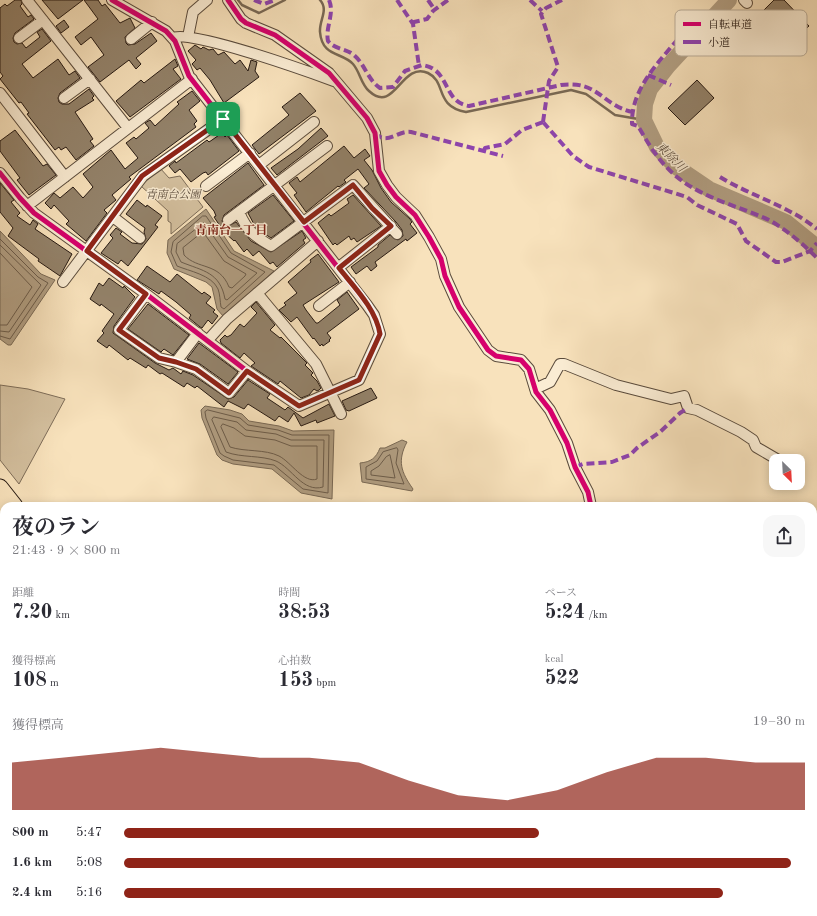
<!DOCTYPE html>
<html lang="ja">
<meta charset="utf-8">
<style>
body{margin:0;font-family:"Old Standard TT","Noto Serif JP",serif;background:#f7f7f7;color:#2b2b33;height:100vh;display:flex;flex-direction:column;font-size:15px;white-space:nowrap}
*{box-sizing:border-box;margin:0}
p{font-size:13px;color:#7c7c81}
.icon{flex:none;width:22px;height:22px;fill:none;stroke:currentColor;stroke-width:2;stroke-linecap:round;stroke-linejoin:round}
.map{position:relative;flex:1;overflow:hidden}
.sheet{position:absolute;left:0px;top:502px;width:817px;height:414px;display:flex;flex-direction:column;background:#fff;border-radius:12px 12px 0 0;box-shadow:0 2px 10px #0003}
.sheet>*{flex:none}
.needle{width:26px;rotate:156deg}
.buttons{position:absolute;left:769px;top:454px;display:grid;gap:8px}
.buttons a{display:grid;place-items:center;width:36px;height:36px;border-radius:8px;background:#fff;box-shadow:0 2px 10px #0003;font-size:20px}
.pin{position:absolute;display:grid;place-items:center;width:34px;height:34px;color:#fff;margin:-17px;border-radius:8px;box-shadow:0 2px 6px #0006}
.round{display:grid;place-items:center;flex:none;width:42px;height:42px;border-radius:12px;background:#f7f7f7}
.summary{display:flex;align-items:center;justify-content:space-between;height:68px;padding:0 12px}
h1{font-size:22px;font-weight:700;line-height:30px}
.stats{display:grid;grid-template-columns:repeat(3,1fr);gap:6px;height:68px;padding:4px 12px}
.stats div{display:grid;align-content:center}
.stats b{font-size:20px;font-weight:700}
.stats small{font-size:11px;font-weight:400}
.stats p{font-size:11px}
.chart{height:112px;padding:8px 12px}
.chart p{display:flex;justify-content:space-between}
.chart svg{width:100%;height:72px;margin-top:4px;fill:#8f2418;opacity:.7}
ul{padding:0 12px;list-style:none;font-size:13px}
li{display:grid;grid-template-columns:64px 48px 1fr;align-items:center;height:30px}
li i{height:10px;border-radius:5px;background:#8f2418}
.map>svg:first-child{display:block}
.green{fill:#d4c09f;stroke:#7d6c58}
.water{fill:#b19e82;stroke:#796955}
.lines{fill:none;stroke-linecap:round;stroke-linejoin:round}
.shore{stroke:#6c5c4a;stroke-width:1}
.stream{stroke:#796955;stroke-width:2.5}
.river{stroke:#b19e82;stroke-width:16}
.building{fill:#93826a;stroke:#261912}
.minor-casing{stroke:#5a4b3c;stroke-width:12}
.highway-casing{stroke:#261912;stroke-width:17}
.minor{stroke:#faecd3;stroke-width:10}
.highway{stroke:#f8e2bc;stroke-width:15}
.quiet{stroke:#8e44ad;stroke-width:4;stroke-dasharray:8 4;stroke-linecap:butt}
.cycleway-casing{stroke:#faecd3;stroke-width:8}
.cycleway{stroke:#d6006c;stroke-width:5}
.route-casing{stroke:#fff;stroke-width:8}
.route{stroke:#8f2418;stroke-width:5}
.labels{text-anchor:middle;stroke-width:3;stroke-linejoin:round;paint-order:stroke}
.park-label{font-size:11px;font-style:italic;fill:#5a4b3c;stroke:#faecd3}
.water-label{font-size:12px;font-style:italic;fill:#5e4e3f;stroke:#faecd3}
.neighbourhood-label{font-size:12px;font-weight:bold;fill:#7a1f14;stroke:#faecd3}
.key{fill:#faecd3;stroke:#baad99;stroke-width:1}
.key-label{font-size:11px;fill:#261912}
</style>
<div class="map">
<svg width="817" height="916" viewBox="0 0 817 916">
<rect width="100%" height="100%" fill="#f8e2bc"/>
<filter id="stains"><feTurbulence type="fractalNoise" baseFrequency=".005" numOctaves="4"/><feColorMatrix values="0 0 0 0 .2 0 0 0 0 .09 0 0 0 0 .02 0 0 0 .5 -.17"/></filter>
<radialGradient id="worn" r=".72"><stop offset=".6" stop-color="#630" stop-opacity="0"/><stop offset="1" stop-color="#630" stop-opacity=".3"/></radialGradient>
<path class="green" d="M 160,168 L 169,178 L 180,176 L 203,207 L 171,234 L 171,223 L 168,221 L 168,211 L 141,186 Z
M 0,385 L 28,389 L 65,399 L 19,484 L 0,460 Z"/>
<path class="water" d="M 206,209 L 234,251 L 274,271 L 223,316 L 217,309 L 212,287 L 206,282 L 174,269 L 167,253 L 168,240 Z
M 0,231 L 41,274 L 55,280 L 11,345 L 8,345 L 0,339 Z
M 205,406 L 230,410 L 242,414 L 249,421 L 279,426 L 293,431 L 334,430 L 332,499 L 301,493 L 272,469 L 233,464 L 222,460 L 217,455 L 202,418 L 201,410 Z
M 402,440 L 407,442 C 397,461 401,472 413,489 L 412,491 L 362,482 L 360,463 C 371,462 376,458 380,448 L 385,448 Z"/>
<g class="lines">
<path class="shore" d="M 203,216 L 206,216 L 231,253 L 265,272 L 224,309 L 221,307 C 220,301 220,294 218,289 C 212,275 189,271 177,266 L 171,252 L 173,242 Z
M 204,223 L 228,257 L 257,273 L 227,300 L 225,299 C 220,272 203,271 181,262 L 176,252 L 177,244 Z
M 203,232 L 224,261 L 246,274 L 245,276 L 232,288 L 229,287 C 219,262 198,270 184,255 L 183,248 Z
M 0,239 L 38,277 L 48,283 L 10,339 L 0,336
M 0,245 L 41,285 L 9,332 L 0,331
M 0,253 L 32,287 L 7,325 L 0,325
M 208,410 L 240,418 L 248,425 L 278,430 L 292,435 L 329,435 L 328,493 L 303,489 L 274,465 L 233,460 L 224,456 L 220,453 L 206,418 L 205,412 Z
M 214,417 L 237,422 L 246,430 L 276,434 L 291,440 L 324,440 L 323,487 C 303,493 292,468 276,461 C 261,455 242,458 226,452 L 212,420 Z
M 223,424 L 234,428 L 245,436 L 275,440 L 291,446 L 317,446 L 317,479 C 304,484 291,462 279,456 C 265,449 245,452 230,447 L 221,427 Z
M 397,448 L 398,450 L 396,463 L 404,484 L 366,479 L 366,467 L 377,461 L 383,452 Z
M 390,455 L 395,478 L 371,475 L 371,471 L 379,466 L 386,457 Z"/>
<path class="stream" d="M 238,0 L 242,5 L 259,13 L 285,0
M 320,0 C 329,10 319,20 320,32 C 322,57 342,52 353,64 C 360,72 361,84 369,91 C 395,115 401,61 428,73 C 447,82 434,106 466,112 L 571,90 L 586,94 L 615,115 L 644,120"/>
<path class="river" d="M 729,0 L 668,66 L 650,89 L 645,104 L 644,120 L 657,147 L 675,166 L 709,189 L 786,222 L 817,247"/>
</g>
<path class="building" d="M 15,0 L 21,0 L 22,4 L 20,6 L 28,17 L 31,15 L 34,19 L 15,33 L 13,38 L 14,42 L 17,44 L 22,43 L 26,48 L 40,37 L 37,32 L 42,29 L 51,41 L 22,64 L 33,78 L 58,59 L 69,75 L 75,71 L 80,78 L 60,93 L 58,98 L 59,102 L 62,104 L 69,104 L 89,89 L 94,96 L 92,98 L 94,100 L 75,112 L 93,139 L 90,141 L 94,146 L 76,160 L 66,147 L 61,150 L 59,147 L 55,150 L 27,114 L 29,113 L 21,102 L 19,103 L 0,79 L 3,76 L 0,72 L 0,8 L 5,4 L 7,6 Z
M 42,0 L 83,0 L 58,19 Z
M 84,0 L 98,0 L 102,6 L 105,4 L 120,23 L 130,18 L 135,28 L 125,37 L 126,43 L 128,45 L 135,44 L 151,33 L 157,41 L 136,58 L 141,64 L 136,69 L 129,60 L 100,82 L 88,67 L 104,55 L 91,37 L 81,45 L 75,37 L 98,19 Z
M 774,0 L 784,0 L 809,26 L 781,52 L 759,29 L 769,19 L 762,12 Z
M 64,20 L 69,27 L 61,33 L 56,26 Z
M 195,45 L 201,49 L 203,47 L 209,50 L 213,49 L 218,55 L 224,52 L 235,64 L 240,60 L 248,71 L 251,60 L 257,62 L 255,71 L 259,77 L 224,103 L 210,80 L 200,68 L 197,70 L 192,64 L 196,60 L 188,51 Z
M 175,59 L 178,66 L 173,69 L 181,79 L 130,117 L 116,101 L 141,80 L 144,83 Z
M 697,80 L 714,98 L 685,125 L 668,108 Z
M 192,91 L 200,101 L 189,110 L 197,121 L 194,124 L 196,127 L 129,177 L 131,179 L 112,195 L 116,200 L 104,210 L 107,213 L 86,241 L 66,224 L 69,221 L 54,205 L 51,209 L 45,203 L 54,193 L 60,198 L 73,187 L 83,198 L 93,187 L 83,174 L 111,150 L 125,169 L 138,158 L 126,143 L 134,137 L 136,139 L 149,128 L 145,123 L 150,120 L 155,126 L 179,104 L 177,102 Z
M 300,93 L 316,111 L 259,154 L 252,145 L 289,115 L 282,107 Z
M 321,128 L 328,136 L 277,175 L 271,168 L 298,149 Z
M 15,130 L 43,166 L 47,164 L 56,175 L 29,195 L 17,180 L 20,178 L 0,151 L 0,141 Z
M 222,133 L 225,137 L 227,135 L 239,151 L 208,175 L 206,172 L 203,173 L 191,182 L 180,169 L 175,173 L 169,166 L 175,161 L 176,163 L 207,140 L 209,142 L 212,140 Z
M 344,146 L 354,158 L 365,149 L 370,156 L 364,160 L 372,170 L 381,188 L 391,202 L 410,219 L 412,222 L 410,224 L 417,233 L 407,241 L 406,239 L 375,262 L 377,266 L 371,271 L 367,266 L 356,274 L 351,267 L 378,247 L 378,245 L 390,235 L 398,240 L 403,236 L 402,230 L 396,222 L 364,188 L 369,184 L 358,169 L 344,180 L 346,182 L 339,187 L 338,186 L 306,212 L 294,195 L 297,193 L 289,183 L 297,177 L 300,182 Z
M 248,163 L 264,185 L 224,215 L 222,221 L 225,226 L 228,226 L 236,222 L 251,241 L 271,252 L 302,231 L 306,238 L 303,240 L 305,243 L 277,267 L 273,262 L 270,264 L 259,251 L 253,256 L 247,249 L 244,252 L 235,240 L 234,241 L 224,232 L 214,217 L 216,216 L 214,211 L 203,198 Z
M 0,183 L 14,200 L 11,202 L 20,213 L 17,216 L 30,225 L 33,220 L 38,224 L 35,229 L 72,254 L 60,276 L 38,261 L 39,259 L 8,236 L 13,228 L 0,212 Z
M 273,195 L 294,221 L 271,238 L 256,228 L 248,213 Z
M 353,195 L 381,226 L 357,242 L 354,238 L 351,240 L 349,236 L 337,245 L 335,243 L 333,245 L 318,223 L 329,214 L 331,216 L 349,203 L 347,199 Z
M 137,200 L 146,207 L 147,205 L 162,216 L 155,225 L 158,227 L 128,266 L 121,260 L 118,264 L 101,253 L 113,238 L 110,235 L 116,228 L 122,232 L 120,234 L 132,243 L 142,244 L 146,239 L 144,232 L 145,228 L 126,214 Z
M 318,254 L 339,282 L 303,305 L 306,310 L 316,323 L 318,323 L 340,305 L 337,300 L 347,292 L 359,309 L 327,333 L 331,338 L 329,340 L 330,341 L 323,346 L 322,344 L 320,346 L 314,338 L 313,339 L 297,317 L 291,322 L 279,310 L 286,305 L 284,303 L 297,293 L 288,282 L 311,262 L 310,260 Z
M 147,266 L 170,282 L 177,274 L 202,294 L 204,292 L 211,297 L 206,303 L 215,310 L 213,312 L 218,316 L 212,324 L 208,320 L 202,328 L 200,327 L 189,318 L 191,315 L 176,302 L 161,291 L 159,294 L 137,280 Z
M 109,278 L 123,288 L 124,286 L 135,297 L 114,326 L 113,333 L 155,363 L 169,370 L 173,368 L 181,374 L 183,371 L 193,375 L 228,399 L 234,397 L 248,380 L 270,394 L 267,398 L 285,410 L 288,407 L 303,418 L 329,404 L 335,416 L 317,423 L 316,420 L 301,426 L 294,413 L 288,422 L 279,416 L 275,421 L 248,404 L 244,409 L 228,401 L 224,407 L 197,386 L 195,388 L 187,383 L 184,387 L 162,373 L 160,374 L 148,365 L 146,368 L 130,358 L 128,360 L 109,345 L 107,348 L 97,341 L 104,333 L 102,331 L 114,314 L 101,304 L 100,306 L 90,299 L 99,283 L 103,286 Z
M 256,302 L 275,325 L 270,330 L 280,338 L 281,337 L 307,363 L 305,365 L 313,373 L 311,375 L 317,381 L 321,388 L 319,390 L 317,391 L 314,389 L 309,395 L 301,398 L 280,381 L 278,384 L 251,366 L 255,363 L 244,353 L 240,358 L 221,343 L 220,340 L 225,335 L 227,337 L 231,335 L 240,324 L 244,327 L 257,313 L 251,307 Z
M 148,304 L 189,335 L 173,355 L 164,349 L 161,352 L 128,329 Z
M 199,343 L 238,372 L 228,384 L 200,364 L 187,359 Z
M 371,388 L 377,398 L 349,411 L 346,410 L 342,401 Z"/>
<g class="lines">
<defs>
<path id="minor" d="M 27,0 L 128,128
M 228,0 L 241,19 L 246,23 L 275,35 L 329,73 L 367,118 L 375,133 L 379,171 L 387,185 L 396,197 L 415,215 L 429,237 L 441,259 L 445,276 L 459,307 L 488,350 L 496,356 L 521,360 L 529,369 L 536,392 L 550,410 L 567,443 L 575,467 L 588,492 L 591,506
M 744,0 L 747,3
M 188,37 L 193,12 L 207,0
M 19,38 L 43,20
M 173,38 C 187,28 312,73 334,81
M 131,39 L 152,22
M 0,93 L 65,177
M 64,98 L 90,79
M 259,165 L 314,122
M 0,173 L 20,198 L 34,213 L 146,294 L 247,371 L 299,406 L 359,380 L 380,334 L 374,315 L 367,305 L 189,76 L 175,41 L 166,31 L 112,0
M 206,186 L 250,153
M 27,206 L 192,79
M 239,212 C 247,231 254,236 271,246 L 353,185 L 397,234
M 113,217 L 140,238
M 228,220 L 327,146
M 339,267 L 391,226
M 63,282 L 143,176 L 223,119
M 257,293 L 316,364 L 341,414
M 146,294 L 119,330 L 159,358 L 176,362 L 196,369 L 229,393 L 247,371
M 319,306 L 350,282
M 208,340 L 227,319 L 318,241
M 176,362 L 198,333
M 535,389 L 550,382 L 560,364 L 564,364 L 616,385 L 671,399 L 684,396 L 688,408 L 697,410 L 741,432 L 753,440 L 756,447 L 780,461
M 0,617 L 4,618
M 813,676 L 817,676
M 0,684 L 4,695
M 0,859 L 4,863
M 79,912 L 88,916
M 101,912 L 103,916
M 504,912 L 509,916
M 603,912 L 605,916
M 661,912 L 662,916
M 754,912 L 755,916"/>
<path id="highway" d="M 0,487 L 15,506
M 0,506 L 4,512
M 295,912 L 298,916
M 310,912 L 313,916"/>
</defs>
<use href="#minor" class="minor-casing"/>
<use href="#highway" class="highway-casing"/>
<use href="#minor" class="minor"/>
<use href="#highway" class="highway"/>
<path class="quiet" d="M 254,0 L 264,4 L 275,0
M 329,0 C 335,14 325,27 328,41 C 335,50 347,48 355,56 C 365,65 368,80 380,88 L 393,87 L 405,71 L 422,65 C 451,69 442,102 469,106 L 561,85 C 599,80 602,106 633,112
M 397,0 L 413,24 L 419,66
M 428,0 L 435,10
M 530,0 L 542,11
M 413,24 L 414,22 L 427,19 L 433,11 L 448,0
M 678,39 C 657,64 631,90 632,124 L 638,126 C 649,145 660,163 677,177 C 704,199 739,206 769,220 C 787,230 803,244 817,258
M 648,75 L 671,85
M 543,122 L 573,156 L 589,167 L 687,197 L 697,205 L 737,224 L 746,241 L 776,262 L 782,262 L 810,251 L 817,243
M 543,122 L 549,81 L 558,67 L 541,14 L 546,8 L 562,0
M 375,133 C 387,146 398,130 411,132 L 503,156
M 484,151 L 485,148 L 505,144 L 522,130 L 543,122
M 720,177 C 751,196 789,206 817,229
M 575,467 L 583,464 L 612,462 L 630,455 L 637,448 L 660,432 L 680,413 L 688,408
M 813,590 L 817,588"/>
<defs>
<path id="cycleway" d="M 228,0 L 241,19 L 246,23 L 275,35 L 329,73 L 367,118 L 375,133 L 379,171 L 387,185 L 396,197 L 415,215 L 429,237 L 441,259 L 445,276 L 459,307 L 488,350 L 496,356 L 521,360 L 529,369 L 536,392 L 550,410 L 567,443 L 575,467 L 588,492 L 591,506
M 0,173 L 20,198 L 34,213 L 146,294 L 247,371 L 299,406 L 359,380 L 380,334 L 374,315 L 367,305 L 189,76 L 175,41 L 166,31 L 112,0"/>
</defs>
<use href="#cycleway" class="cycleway-casing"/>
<use href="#cycleway" class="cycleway"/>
</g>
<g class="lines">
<defs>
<path id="route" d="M 223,119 L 304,222 L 353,185 L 372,208 L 391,226 L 339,268 C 354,287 376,309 380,334 L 359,380 L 299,406 L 247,371 L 229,393 L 196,369 L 176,362 L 159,358 L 119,330 L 146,294 L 87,251 L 142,176 Z"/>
</defs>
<use href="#route" class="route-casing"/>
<use href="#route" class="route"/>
</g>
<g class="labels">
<g class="park-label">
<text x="173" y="198">青南台公園</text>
</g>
<g class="water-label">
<text transform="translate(671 157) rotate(45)" y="4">東除川</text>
</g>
<g class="neighbourhood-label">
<text x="231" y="234">青南台一丁目</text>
</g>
</g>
<rect x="675" y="10" width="132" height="46" rx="6" class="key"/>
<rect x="683" y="22" width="18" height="4" fill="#d6006c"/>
<rect x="683" y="40" width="18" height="4" fill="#8e44ad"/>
<g class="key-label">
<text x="708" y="28">自転車道</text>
<text x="708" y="46">小道</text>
</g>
<rect width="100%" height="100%" filter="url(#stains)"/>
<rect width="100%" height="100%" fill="url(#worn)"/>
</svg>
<div class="buttons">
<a><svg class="needle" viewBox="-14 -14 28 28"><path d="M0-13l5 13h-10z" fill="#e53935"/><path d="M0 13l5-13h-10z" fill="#7c7c81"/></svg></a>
</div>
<div class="pin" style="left:223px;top:119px;background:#1e9e55"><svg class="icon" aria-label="arrive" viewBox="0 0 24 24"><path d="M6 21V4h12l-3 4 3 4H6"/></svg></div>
<section class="sheet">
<div class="summary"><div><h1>夜のラン</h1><p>21:43 · 9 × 800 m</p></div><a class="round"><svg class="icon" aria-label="share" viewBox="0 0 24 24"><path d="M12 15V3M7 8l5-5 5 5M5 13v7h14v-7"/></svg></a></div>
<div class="stats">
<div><p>距離</p><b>7.20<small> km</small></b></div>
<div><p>時間</p><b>38:53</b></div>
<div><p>ペース</p><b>5:24<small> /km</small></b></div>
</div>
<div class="stats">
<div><p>獲得標高</p><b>108<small> m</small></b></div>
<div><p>心拍数</p><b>153<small> bpm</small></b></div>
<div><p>kcal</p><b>522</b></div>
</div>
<div class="chart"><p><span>獲得標高</span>19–30 m</p>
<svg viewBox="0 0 160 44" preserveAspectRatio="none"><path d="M0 44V15L10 12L20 9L30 6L40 9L50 12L60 12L70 15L80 26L90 35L100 38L110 32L120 21L130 12L140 12L150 15L160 15V44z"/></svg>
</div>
<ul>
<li><b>800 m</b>5:47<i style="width:61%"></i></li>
<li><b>1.6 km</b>5:08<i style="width:98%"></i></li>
<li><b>2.4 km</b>5:16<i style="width:88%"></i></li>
</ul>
</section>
</div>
